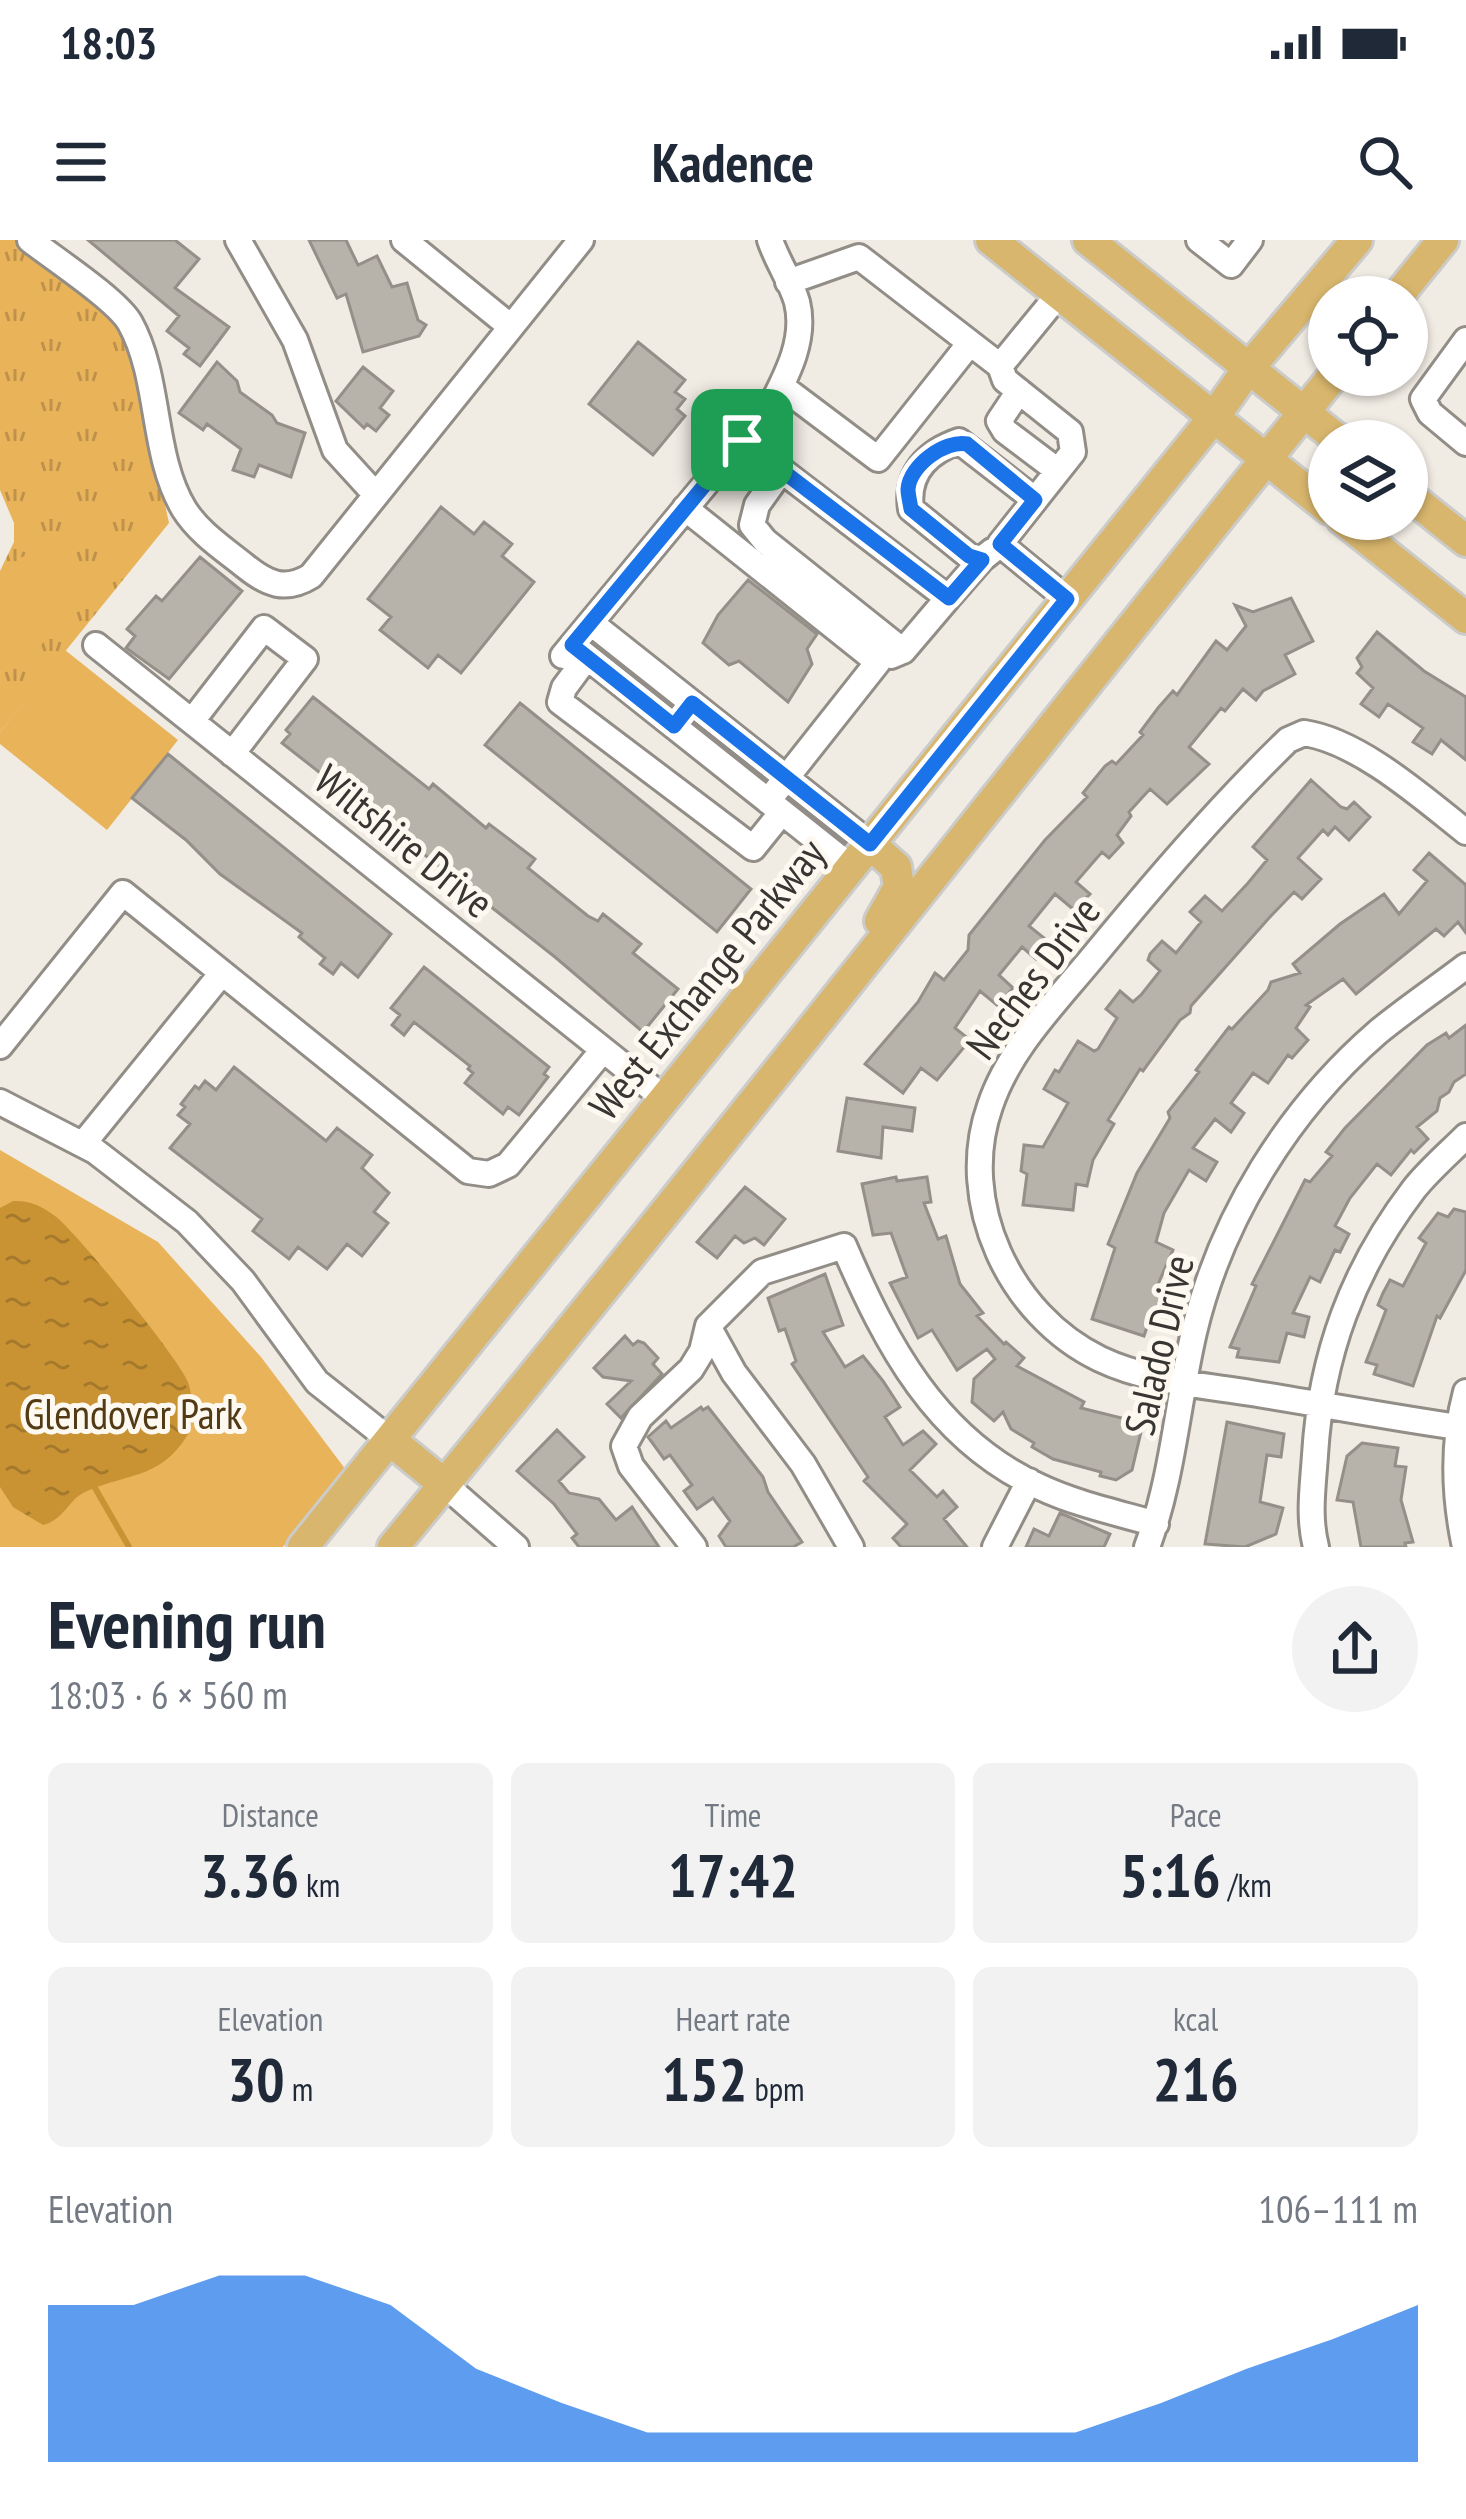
<!DOCTYPE html>
<meta charset="utf-8">
<style>
body{margin:0;font-family:"PT Sans Narrow",sans-serif;background:#f2f2f3;color:#1f2937;height:100vh;display:flex;flex-direction:column;font-size:45px;white-space:nowrap}
*{box-sizing:border-box;margin:0}
p{font-size:39px;color:#747a83}
.icon{flex:none;width:66px;height:66px;fill:none;stroke:currentColor;stroke-width:2;stroke-linecap:round;stroke-linejoin:round}
.map{position:relative;height:1307px;overflow:hidden}
.details{display:flex;flex-direction:column;background:#fff;flex:1}
.details>*{flex:none}
.buttons{position:absolute;left:1308px;top:36px;display:grid;gap:24px}
.buttons a{display:grid;place-items:center;width:120px;height:120px;border-radius:50%;background:#fff;box-shadow:0 3px 9px #0004;font-size:60px}
.pin{position:absolute;display:grid;place-items:center;width:102px;height:102px;color:#fff;margin:-51px;border-radius:24px;box-shadow:0 6px 18px #0006}
.round{display:grid;place-items:center;flex:none;width:126px;height:126px;border-radius:63px;background:#f2f2f3}
.headline{display:flex;align-items:center;justify-content:space-between;height:204px;padding:0 48px}
h1{font-size:66px;font-weight:700;line-height:90px}
.metrics{display:grid;grid-template-columns:repeat(3,1fr);gap:18px;height:204px;padding:12px 48px}
.metrics div{display:grid;align-content:center;border-radius:18px;background:#f2f2f3;text-align:center}
.metrics b{font-size:60px;font-weight:700}
.metrics small{font-size:33px;font-weight:400}
.metrics p{font-size:33px}
.chart{height:336px;padding:24px 48px}
.chart p{display:flex;justify-content:space-between}
.chart svg{width:100%;height:216px;margin-top:12px;fill:#1a73e8;opacity:.7}
.status{display:flex;justify-content:space-between;align-items:center;height:84px;padding:0 60px;background:#fff;direction:ltr}
.status svg{height:33px;fill:currentColor}
header{display:flex;justify-content:space-between;align-items:center;height:156px;padding:0 48px;background:#fff;font-size:54px;font-weight:700}
.map>svg:first-child{display:block}
.grass{fill:url(#grass-tufts)}
.green{fill:#e9b35a}
.water{fill:url(#water-ripples)}
.lines{fill:none;stroke-linecap:round;stroke-linejoin:round}
.stream{stroke:#c99333;stroke-width:6}
.building{fill:#b7b2aa;stroke:#948f88;stroke-width:3}
.minor-casing{stroke:#928d86;stroke-width:30}
.major-casing{stroke:#cbcbca;stroke-width:36}
.minor{stroke:#fff;stroke-width:24}
.major{stroke:#d8b66d;stroke-width:30}
.route-casing{stroke:#fff;stroke-width:24}
.route{stroke:#1a73e8;stroke-width:15}
.labels{text-anchor:middle;stroke-width:10;stroke-linejoin:round;paint-order:stroke}
.street-label{font-size:42px;fill:#383633;stroke:#fdf8f0}
.park-label{font-size:42px;fill:#523b14;stroke:#fdf8f0}
</style>
<div class="status"><b>18:03</b><svg viewBox="0 0 49 12"><path d="M0 12V9h3v3zM5 12V6h3v6zM10 12V3h3v9zM15 12V0h3v12zM26 1h20v11H26zM47 4h2v5h-2z"/></svg></div>
<header><svg class="icon" aria-label="menu" viewBox="0 0 24 24"><path d="M4 6h16M4 12h16M4 18h16"/></svg>Kadence<svg class="icon" aria-label="search" viewBox="0 0 24 24"><circle cx="10" cy="10" r="6"/><path d="M15 15l6 6"/></svg></header>
<div class="map">
<svg width="1466" height="1307" viewBox="0 0 1466 1307">
<defs>
<pattern id="grass-tufts" width="24" height="20" patternUnits="userSpaceOnUse" patternTransform="scale(3)"><rect width="24" height="20" fill="#e9b35a"/><path d="M3 7l-1-3M5 7V3M7 7l1-3M15 17l-1-3M17 17v-4M19 17l1-3" fill="none" stroke="#be924b"/></pattern>
<pattern id="water-ripples" width="26" height="14" patternUnits="userSpaceOnUse" patternTransform="scale(3)"><rect width="26" height="14" fill="#c99333"/><path d="M2 4q2-2 4 0t4 0M15 11q2-2 4 0t4 0" fill="none" stroke="#a4792c"/></pattern>
</defs>
<rect width="100%" height="100%" fill="#f0ebe3"/>
<path class="grass" d="M 0,0 L 18,0 L 126,86 L 169,283 L 0,492 L 0,331 L 14,302 L 14,283 L 0,250 Z"/>
<path class="green" d="M 25,316 L 74,345 C 78,365 42,405 27,421 C 0,416 1,378 1,351 L 8,344 L 10,331 L 19,318 Z
M 65,410 L 178,500 L 107,590 L 0,504 L 0,492 Z
M 0,910 L 158,1002 L 261,1117 L 346,1230 L 283,1307 L 0,1307 Z"/>
<path class="water" d="M 13,961 C 29,960 42,966 55,976 C 75,990 180,1120 188,1142 C 193,1157 195,1183 187,1196 C 159,1240 126,1233 85,1252 C 68,1260 64,1280 43,1285 L 13,1267 L 0,1247 L 0,968 Z"/>
<g class="lines">
<path class="stream" d="M 95,1248 L 129,1307"/>
</g>
<path class="building" d="M 88,0 L 175,0 L 199,19 L 175,48 L 229,87 L 200,126 L 184,114 L 189,108 L 167,91 L 179,76 Z
M 309,0 L 346,0 L 358,25 L 377,16 L 392,47 L 407,43 L 418,80 L 426,85 L 419,96 L 363,112 L 346,54 L 337,58 Z
M 638,102 L 685,140 L 675,152 L 685,159 L 677,169 L 685,176 L 653,215 L 589,164 Z
M 217,122 L 237,141 L 240,152 L 272,175 L 277,183 L 305,193 L 291,237 L 259,225 L 254,237 L 233,230 L 241,209 L 207,184 L 203,190 L 179,173 Z
M 363,127 L 393,151 L 380,168 L 389,175 L 376,191 L 367,184 L 364,188 L 336,161 Z
M 441,267 L 474,294 L 484,282 L 512,304 L 502,316 L 534,342 L 461,433 L 438,415 L 428,428 L 380,390 L 391,377 L 368,359 Z
M 200,317 L 242,351 L 169,439 L 126,408 L 135,396 L 127,389 L 156,356 L 162,361 Z
M 748,340 L 817,394 L 807,409 L 812,424 L 788,462 L 739,421 L 729,425 L 703,403 L 718,375 Z
M 1291,358 L 1313,401 L 1285,415 L 1295,434 L 1263,451 L 1256,460 L 1243,449 L 1225,471 L 1221,468 L 1189,507 L 1209,524 L 1167,564 L 1150,549 L 1129,572 L 1131,576 L 1117,595 L 1123,603 L 1109,618 L 1102,612 L 1076,642 L 1090,654 L 1074,670 L 1055,654 L 1029,686 L 1049,702 L 1036,719 L 1022,707 L 999,735 L 1013,748 L 998,766 L 980,751 L 955,788 L 970,800 L 937,840 L 921,828 L 903,853 L 865,824 L 918,762 L 935,733 L 944,740 L 968,710 L 969,695 L 1045,600 L 1087,557 L 1083,553 L 1105,526 L 1112,521 L 1116,524 L 1143,495 L 1140,492 L 1158,468 L 1173,451 L 1177,455 L 1216,401 L 1227,410 L 1246,386 L 1235,365 L 1253,372 Z
M 1377,392 L 1424,431 L 1466,457 L 1466,520 L 1441,500 L 1432,514 L 1413,502 L 1423,488 L 1388,464 L 1379,477 L 1361,464 L 1373,448 L 1357,433 L 1362,427 L 1357,418 Z
M 313,457 L 429,549 L 433,544 L 486,588 L 489,584 L 535,619 L 528,628 L 588,676 L 598,681 L 603,674 L 641,704 L 633,713 L 678,749 L 643,792 L 555,717 L 282,503 L 290,494 L 286,490 Z
M 520,463 L 751,649 L 717,692 L 485,505 Z
M 168,514 L 391,694 L 358,737 L 341,723 L 333,734 L 320,724 L 325,718 L 299,697 L 302,693 L 220,634 L 186,600 L 132,558 Z
M 1311,540 L 1341,567 L 1347,569 L 1354,562 L 1370,577 L 1349,600 L 1335,587 L 1328,595 L 1323,590 L 1298,618 L 1321,639 L 1302,659 L 1294,652 L 1269,678 L 1191,766 L 1190,773 L 1180,780 L 1143,831 L 1140,829 L 1108,880 L 1114,884 L 1093,920 L 1087,946 L 1076,944 L 1073,970 L 1023,965 L 1027,934 L 1021,931 L 1024,905 L 1043,907 L 1068,863 L 1044,849 L 1055,830 L 1059,832 L 1078,801 L 1094,811 L 1098,809 L 1117,778 L 1106,769 L 1120,751 L 1133,762 L 1141,755 L 1160,731 L 1148,720 L 1150,714 L 1162,701 L 1176,713 L 1201,682 L 1190,672 L 1205,656 L 1222,671 L 1248,643 L 1267,620 L 1253,607 Z
M 1429,613 L 1466,645 L 1466,693 L 1458,682 L 1444,696 L 1436,689 L 1356,754 L 1343,739 L 1306,765 L 1310,767 L 1296,788 L 1308,800 L 1292,818 L 1288,815 L 1268,843 L 1253,833 L 1231,863 L 1244,873 L 1231,892 L 1215,879 L 1193,908 L 1217,922 L 1206,941 L 1189,930 L 1164,973 L 1156,1002 L 1173,1010 L 1156,1049 L 1165,1052 L 1155,1083 L 1149,1081 L 1144,1096 L 1092,1079 L 1115,1008 L 1108,1004 L 1137,933 L 1170,878 L 1168,872 L 1199,832 L 1196,830 L 1229,787 L 1232,789 L 1268,750 L 1271,742 L 1300,733 L 1293,724 L 1340,684 L 1384,654 L 1399,674 L 1427,641 L 1414,630 Z
M 424,727 L 549,827 L 544,834 L 548,837 L 519,875 L 508,867 L 503,874 L 465,843 L 473,833 L 468,829 L 470,826 L 414,782 L 404,795 L 392,785 L 400,775 L 391,768 Z
M 1466,785 L 1466,834 L 1454,842 L 1449,852 L 1440,858 L 1437,871 L 1417,887 L 1428,899 L 1414,913 L 1411,910 L 1391,935 L 1377,924 L 1350,958 L 1335,986 L 1349,994 L 1340,1012 L 1335,1010 L 1320,1042 L 1310,1037 L 1293,1073 L 1309,1077 L 1304,1097 L 1287,1093 L 1279,1122 L 1237,1117 L 1239,1109 L 1230,1107 L 1256,1046 L 1252,1044 L 1305,940 L 1310,942 L 1332,916 L 1326,912 L 1345,888 L 1427,805 L 1446,793 L 1449,798 Z
M 234,827 L 326,901 L 337,888 L 372,915 L 362,928 L 389,953 L 374,972 L 388,983 L 362,1016 L 347,1004 L 327,1029 L 298,1007 L 289,1019 L 253,991 L 262,979 L 170,908 L 190,884 L 178,875 L 185,867 L 181,864 L 195,846 L 199,849 L 205,841 L 216,850 Z
M 847,858 L 915,868 L 912,891 L 883,887 L 881,918 L 838,911 Z
M 896,937 L 897,941 L 927,937 L 931,962 L 924,963 L 938,999 L 946,996 L 960,1044 L 983,1073 L 977,1076 L 1004,1104 L 1006,1102 L 1024,1118 L 1017,1126 L 1084,1162 L 1081,1168 L 1134,1181 L 1132,1190 L 1141,1192 L 1132,1230 L 1116,1240 L 1100,1236 L 1101,1232 L 1053,1219 L 1032,1207 L 1034,1203 L 1011,1189 L 1003,1172 L 994,1181 L 972,1162 L 974,1139 L 995,1119 L 987,1109 L 957,1130 L 932,1090 L 918,1098 L 890,1043 L 907,1037 L 891,993 L 873,995 L 862,944 Z
M 745,947 L 785,979 L 764,1005 L 755,998 L 744,1003 L 735,996 L 717,1018 L 697,1002 Z
M 1454,969 L 1466,972 L 1466,1030 L 1440,1078 L 1437,1076 L 1413,1146 L 1374,1134 L 1377,1125 L 1366,1122 L 1386,1070 L 1378,1065 L 1383,1053 L 1390,1040 L 1403,1046 L 1426,1003 L 1419,998 L 1438,973 L 1448,977 Z
M 825,1034 L 843,1085 L 823,1092 L 845,1127 L 863,1116 L 883,1141 L 900,1167 L 885,1177 L 903,1205 L 923,1191 L 936,1204 L 910,1230 L 937,1257 L 943,1251 L 957,1267 L 944,1279 L 967,1307 L 901,1307 L 893,1298 L 907,1284 L 864,1241 L 868,1237 L 792,1124 L 796,1121 L 785,1089 L 779,1091 L 768,1058 Z
M 625,1096 L 633,1105 L 638,1101 L 644,1103 L 658,1118 L 653,1124 L 662,1134 L 621,1178 L 607,1164 L 631,1141 L 603,1137 L 594,1128 Z
M 701,1167 L 703,1170 L 708,1167 L 763,1237 L 768,1252 L 802,1302 L 793,1307 L 726,1307 L 719,1296 L 730,1281 L 713,1258 L 697,1269 L 684,1251 L 692,1245 L 670,1215 L 664,1219 L 648,1197 L 666,1181 L 671,1188 Z
M 1227,1182 L 1284,1194 L 1281,1217 L 1267,1215 L 1260,1262 L 1283,1268 L 1276,1294 L 1245,1307 L 1205,1304 Z
M 557,1190 L 584,1217 L 559,1241 L 569,1253 L 599,1259 L 616,1280 L 632,1267 L 659,1307 L 579,1307 L 572,1298 L 577,1294 L 554,1264 L 517,1231 Z
M 1362,1203 L 1398,1208 L 1395,1226 L 1406,1227 L 1401,1260 L 1413,1302 L 1405,1303 L 1406,1307 L 1361,1307 L 1353,1262 L 1337,1260 L 1347,1216 Z
M 1060,1273 L 1110,1294 L 1104,1307 L 1026,1307 L 1034,1289 L 1049,1296 Z"/>
<g class="lines">
<defs>
<path id="minor" d="M 30,0 C 53,18 117,60 130,83 C 161,139 151,214 184,269 C 199,293 224,309 245,326 C 267,344 285,352 311,336 L 581,0
M 238,0 L 295,100 L 335,210 L 376,255
M 404,0 L 511,87
M 1199,0 L 1231,25 L 1250,0
M 788,42 L 859,17 L 1000,126
M 1059,54 L 1000,126 L 1005,140 L 1070,192 L 1073,212 L 1000,304 L 1067,359
M 1466,100 L 1423,159 L 1430,173 L 1466,203
M 781,146 L 878,219 L 970,103
M 1019,151 L 999,181 L 1005,191 L 1058,231
M 742,200 L 948,358 L 982,319
M 782,230 L 757,265 L 752,285 L 765,301 L 903,411
M 685,268 L 878,422 L 768,561
M 992,311 L 982,319 L 969,316 L 911,269 C 906,234 927,212 959,201 L 1035,260
M 591,383 L 870,604
M 96,405 L 665,859
M 572,405 L 851,627
M 563,416 L 772,164 C 788,133 806,98 797,62 C 791,41 777,21 770,0
M 891,416 L 903,411 L 948,358
M 587,417 L 564,448 L 560,462 L 753,608 L 782,572
M 192,481 L 264,388 L 305,419 L 232,514
M 0,806 L 123,653 L 468,931 L 489,934 L 508,925 L 603,810
M 0,862 L 95,911 L 187,982 L 243,1041 L 317,1142 L 390,1200
M 83,904 L 222,733
M 708,1086 L 734,1133 L 803,1224 L 851,1307
M 1458,1187 C 1389,1177 1320,1164 1251,1153 C 1201,1145 1146,1141 1100,1119 C 1010,1076 956,962 990,866 C 1009,809 1055,763 1093,717 C 1154,643 1218,568 1288,500 L 1304,493 C 1359,501 1423,558 1466,592
M 444,1244 L 516,1307
M 694,1307 L 631,1226 L 624,1206 L 640,1177 L 691,1129 L 702,1111 L 708,1086 L 762,1032 L 844,1006 C 886,1104 936,1200 1040,1247 C 1076,1264 1118,1273 1156,1284
M 995,1307 L 1029,1241
M 1147,1307 C 1173,1237 1177,1165 1194,1092 C 1221,978 1289,869 1378,792 C 1406,769 1437,748 1466,726
M 1316,1307 C 1308,1276 1313,1246 1315,1215 C 1321,1115 1353,1029 1414,949 C 1429,930 1449,913 1466,896
M 1465,1307 C 1454,1255 1452,1204 1466,1152"/>
<path id="major" d="M 991,0 L 1329,269
M 1088,0 L 1340,201
M 1397,57 L 1443,0
M 1407,254 L 1466,301
M 1342,279 L 1466,378
M 870,604 L 896,627 L 899,647 L 880,681
M 390,1200 L 444,1244
M 303,1307 L 1214,177 L 1248,129 L 1357,0
M 393,1307 C 712,920 1019,525 1334,135"/>
</defs>
<use href="#minor" class="minor-casing"/>
<use href="#major" class="major-casing"/>
<use href="#minor" class="minor"/>
<use href="#major" class="major"/>
</g>
<g class="lines">
<defs>
<path id="route" d="M 742,200 L 949,358 L 982,320 L 969,316 L 911,269 C 910,262 908,255 908,249 C 910,225 945,200 967,204 L 1035,260 L 1000,304 L 1067,359 L 870,604 L 692,463 L 674,486 L 572,405 Z"/>
</defs>
<use href="#route" class="route-casing"/>
<use href="#route" class="route"/>
</g>
<g class="labels">
<g class="street-label">
<text transform="translate(404 601) rotate(39)" y="15">Wiltshire Drive</text>
<text transform="translate(1033 738) rotate(-53)" y="15">Neches Drive</text>
<text transform="translate(707 739) rotate(-51)" y="15">West Exchange Parkway</text>
<text transform="translate(1159 1105) rotate(-77)" y="15">Salado Drive</text>
</g>
<g class="park-label">
<text x="133" y="1189">Glendover Park</text>
</g>
</g>
</svg>
<div class="buttons">
<a><svg class="icon" aria-label="locate" viewBox="0 0 24 24"><circle cx="12" cy="12" r="6"/><path d="M12 2v4M12 18v4M2 12h4M18 12h4"/></svg></a>
<a><svg class="icon" aria-label="layers" viewBox="0 0 24 24"><path d="M12 4l9 5-9 5-9-5zM3 14l9 5 9-5"/></svg></a>
</div>
<div class="pin" style="left:742px;top:200px;background:#1e9e55"><svg class="icon" aria-label="arrive" viewBox="0 0 24 24"><path d="M6 21V4h12l-3 4 3 4H6"/></svg></div>
</div>
<section class="details">
<div class="headline"><div><h1>Evening run</h1><p>18:03 · 6 × 560 m</p></div><a class="round"><svg class="icon" aria-label="share" viewBox="0 0 24 24"><path d="M12 15V3M7 8l5-5 5 5M5 13v7h14v-7"/></svg></a></div>
<div class="metrics">
<div><p>Distance</p><b>3.36<small> km</small></b></div>
<div><p>Time</p><b>17:42</b></div>
<div><p>Pace</p><b>5:16<small> /km</small></b></div>
</div>
<div class="metrics">
<div><p>Elevation</p><b>30<small> m</small></b></div>
<div><p>Heart rate</p><b>152<small> bpm</small></b></div>
<div><p>kcal</p><b>216</b></div>
</div>
<div class="chart"><p><span>Elevation</span>106–111 m</p>
<svg viewBox="0 0 160 44" preserveAspectRatio="none"><path d="M0 44V12L10 12L20 6L30 6L40 12L50 25L60 32L70 38L80 38L90 38L100 38L110 38L120 38L130 32L140 25L150 19L160 12V44z"/></svg>
</div>
</section>
